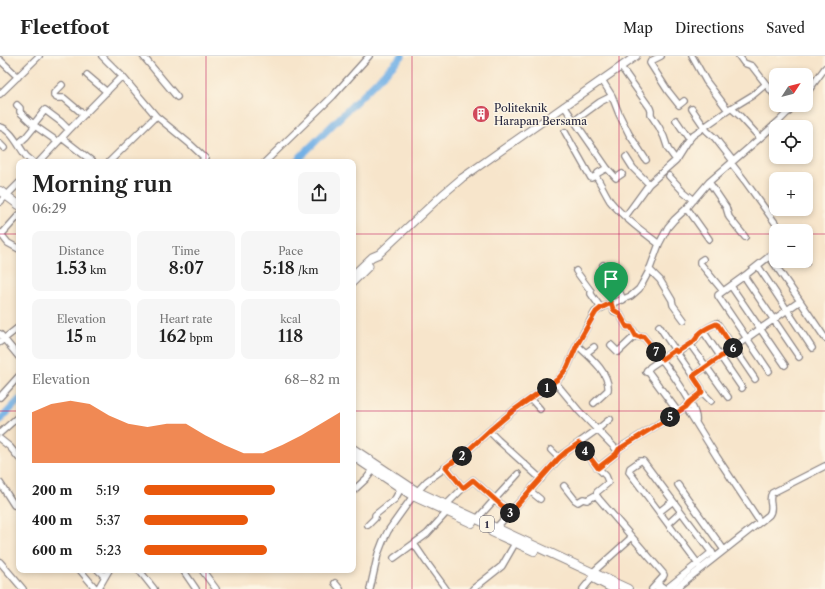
<!DOCTYPE html>
<meta charset="utf-8">
<style>
body{margin:0;font-family:"Libre Caslon Text",serif;background:#f6f6f6;color:#222;height:100vh;display:flex;flex-direction:column;font-size:15px;white-space:nowrap}
*{box-sizing:border-box;margin:0}
p{font-size:13px;color:#767676}
.icon{flex:none;width:22px;height:22px;fill:none;stroke:currentColor;stroke-width:2;stroke-linecap:round;stroke-linejoin:round}
.map{position:relative;flex:1;overflow:hidden}
.panel{position:absolute;left:16px;top:103px;width:340px;height:414px;display:flex;flex-direction:column;background:#fff;border-radius:8px;box-shadow:0 2px 6px #0003}
.panel>*{flex:none}
.needle{width:26px;rotate:54deg}
.fabs{position:absolute;left:769px;top:12px;display:grid;gap:8px}
.fabs a{display:grid;place-items:center;width:44px;height:44px;border-radius:8px;background:#fff;box-shadow:0 2px 6px #0003;font-size:20px}
.pin{position:absolute;display:grid;place-items:center;width:34px;height:34px;color:#fff;margin:-41px -17px;border-radius:50% 50% 50% 0;rotate:-45deg;box-shadow:0 0 4px #0007}
.pin .icon{rotate:45deg}
.km{position:absolute;width:20px;height:20px;margin:-10px;border-radius:50%;background:#222;color:#fff;font-size:11px;line-height:20px;text-align:center}
.round{display:grid;place-items:center;flex:none;width:42px;height:42px;border-radius:8px;background:#f6f6f6}
.head{display:flex;align-items:center;justify-content:space-between;height:68px;padding:0 16px}
h1{font-size:22px;font-weight:600;line-height:30px}
.stats{display:grid;grid-template-columns:repeat(3,1fr);gap:6px;height:68px;padding:4px 16px}
.stats div{display:grid;align-content:center;border-radius:8px;background:#f6f6f6;text-align:center}
.stats b{font-size:17px;font-weight:600}
.stats small{font-size:11px;font-weight:400}
.stats p{font-size:11px}
.chart{height:112px;padding:8px 16px}
.chart p{display:flex;justify-content:space-between}
.chart svg{width:100%;height:72px;margin-top:4px;fill:#ea580c;opacity:.7}
ul{padding:0 16px;list-style:none;font-size:13px}
li{display:grid;grid-template-columns:64px 48px 1fr;align-items:center;height:30px}
li i{height:10px;border-radius:5px;background:#ea580c}
header{display:flex;align-items:center;gap:24px;box-sizing:border-box;height:56px;padding:0 20px;background:#fff;border-bottom:1px solid #e0e0e0}
header strong{font-size:19px}
nav{display:flex;gap:22px;margin-inline-start:auto;font-size:14px}
.map>svg:first-child{display:block}
.lines{fill:none;stroke-linecap:round;stroke-linejoin:round}
.river{stroke:#73b1e6;stroke-width:7}
.minor-casing{stroke:#8c8483;stroke-width:8}
.major-casing{stroke:#8c8483;stroke-width:9}
.highway-casing{stroke:#8c8483;stroke-width:10}
.minor{stroke:#fff;stroke-width:5.5}
.major{stroke:#fff;stroke-width:7}
.highway{stroke:#fff;stroke-width:8}
.route-casing{stroke:#fff;stroke-width:8}
.route{stroke:#ea580c;stroke-width:5}
.grid{fill:none;stroke:#c2185b;stroke-width:1;stroke-opacity:0.55}
.labels{text-anchor:middle;stroke-width:3;stroke-linejoin:round;paint-order:stroke}
.shield{fill:#fcf5e5;stroke:#63616e;stroke-width:1}
.shield-label{font-size:10px;font-weight:bold;fill:#22223b}
.poi-label{font-size:11px;fill:#22223b;stroke:#fcf5e5;text-anchor:start}
</style>
<header>
<strong>Fleetfoot</strong>
<nav><a>Map</a><a>Directions</a><a>Saved</a></nav>
</header>
<div class="map">
<svg width="825" height="533" viewBox="0 0 825 533">
<rect width="100%" height="100%" fill="#fcf5e5"/>
<filter id="ink" filterUnits="userSpaceOnUse"><feTurbulence type="fractalNoise" baseFrequency=".025" numOctaves="2"/><feDisplacementMap in="SourceGraphic" scale="8" xChannelSelector="R" yChannelSelector="G"/><feConvolveMatrix kernelMatrix="1 2 1 2 8 2 1 2 1" color-interpolation-filters="sRGB"/></filter>
<filter id="wash" filterUnits="userSpaceOnUse"><feTurbulence type="fractalNoise" baseFrequency=".012" numOctaves="4" result="noise"/><feDisplacementMap in="SourceGraphic" scale="16" xChannelSelector="R" yChannelSelector="G"/><feGaussianBlur stdDeviation="0.9" result="paint"/><feColorMatrix in="noise" values="0 0 0 0 0 0 0 0 0 0 0 0 0 0 0 0 0 1.4 0 .05"/><feComposite in="paint" operator="in"/></filter>
<g filter="url(#wash)">
<rect width="100%" height="100%" fill="#f7e5cb"/>
<g class="lines">
<path class="river" d="M 295,106 L 402,0
M 0,364 L 19,344"/>
</g>
</g>
<g filter="url(#ink)">
<g class="lines">
<defs>
<path id="minor" d="M 102,0 L 122,20 L 156,60 L 190,88 L 205,102 L 201,106
M 143,0 L 177,41
M 661,0 L 651,5 L 650,7 L 668,35 L 679,49 L 684,45
M 692,0 L 706,25 L 728,54
M 739,0 L 744,7 L 752,10 L 776,41
M 0,4 L 18,21
M 621,11 L 650,52 L 651,55 L 651,59 L 659,71 L 664,81 L 668,93 L 676,104
M 87,19 L 107,36
M 602,24 L 612,40
M 62,29 L 54,37 L 54,40 L 57,42 L 64,42 L 84,59
M 0,38 L 39,0
M 806,38 L 825,12
M 17,49 L 20,52 L 20,56 L 35,70 L 58,86
M 783,49 L 789,56
M 692,53 L 707,75 L 715,82 L 733,105
M 676,64 L 689,83
M 574,65 L 600,46 L 612,40 L 619,58 L 629,78 L 646,104
M 33,69 L 45,54 L 61,66 L 69,74
M 0,71 C 11,73 19,91 26,100 C 28,102 31,104 33,106
M 565,76 L 591,122 L 596,120
M 62,82 L 93,106
M 760,82 L 780,64 L 795,49
M 0,88 L 4,92
M 18,88 L 26,81 L 35,70
M 626,101 L 633,112 L 649,128
M 39,106 L 69,74 L 122,20
M 109,106 L 156,60
M 265,106 L 333,40 L 369,0
M 731,107 L 745,125 L 781,175
M 607,112 L 616,122 L 622,118
M 669,120 L 683,135 L 694,144
M 709,126 L 726,151 L 729,161 L 745,181
M 0,146 L 19,127
M 687,152 L 709,183
M 625,161 L 649,128 L 675,105 L 687,86 L 693,79 L 730,53 L 753,39 L 766,28
M 0,177 L 8,187 L 19,193
M 1,179 L 19,159
M 659,188 L 668,171 L 674,164 L 687,152 L 709,126 L 760,82 L 740,60 L 731,52
M 703,203 L 700,205 L 700,207 L 723,235
M 805,205 L 806,207
M 603,209 L 615,225 L 623,244
M 758,210 L 812,292
M 649,213 L 660,224 L 672,244 L 673,249 L 684,264
M 576,215 L 590,234 L 591,235 L 591,238 L 601,252
M 744,220 L 799,301
M 731,230 L 785,309
M 800,245 L 825,282
M 659,270 L 675,294
M 703,275 L 742,332
M 0,278 L 19,301
M 636,279 L 639,281 L 643,280 C 654,293 700,351 696,365
M 0,286 L 19,271
M 690,288 L 728,341
M 577,289 C 589,300 610,317 608,334 L 594,347
M 611,289 L 618,296 L 636,279 L 631,271 L 627,271 L 619,257 L 614,255 L 611,247
M 586,297 L 594,291
M 677,297 L 695,285 C 696,283 697,281 699,279 C 702,274 711,270 717,267 L 755,323
M 647,314 L 678,356
M 769,315 L 718,240 L 718,239 L 747,218 L 776,195
M 646,316 L 650,311 L 675,294 L 693,320 L 800,245 L 769,200
M 693,320 L 701,332 L 702,336 C 697,342 691,343 686,351 L 717,401 L 760,466
M 555,326 L 579,355 L 615,392 L 618,393 L 620,392 L 686,351
M 702,336 L 711,345
M 0,341 L 19,320
M 531,343 L 540,353
M 489,375 L 498,384 L 541,423
M 0,377 L 19,360
M 0,383 L 10,391 L 19,402
M 579,387 L 598,412
M 619,393 L 616,398 L 598,412 L 606,420 L 608,425 L 608,427 L 597,436 L 596,439 L 599,443 L 663,517 L 664,519 L 663,521 L 652,533
M 551,394 L 559,402
M 446,411 L 463,432 L 473,424 L 510,457
M 0,427 L 14,449
M 678,429 L 724,494
M 564,430 L 575,444 L 578,446 L 583,443 L 587,444 L 596,439
M 353,435 L 367,422 L 373,414
M 530,435 L 540,443
M 446,449 L 463,432
M 659,456 L 673,445
M 477,463 L 495,443 L 518,418
M 668,468 L 681,456
M 368,469 L 375,462 L 375,459 L 395,443 L 401,432
M 496,472 L 563,398 L 598,373 L 610,363
M 414,488 L 427,507 L 446,533
M 394,502 L 427,478 L 447,456
M 0,506 L 23,533
M 701,512 L 630,417 L 629,416 L 630,412 L 640,405 L 643,405 L 715,501
M 80,514 L 96,533
M 98,514 L 105,521
M 139,514 L 154,533
M 183,514 L 196,533
M 202,514 L 216,533
M 592,517 L 632,481
M 335,527 L 340,533
M 98,533 L 109,514
M 370,533 L 378,498 L 383,485 L 388,475 L 413,440 L 427,425 L 464,398 L 489,375 L 514,354 L 555,326 L 562,319 L 567,312 L 577,289 L 595,256 L 605,250 L 631,240 L 639,233 L 642,228 L 649,215 L 659,188 C 642,175 624,162 610,145 C 605,137 601,128 596,120 L 598,117 L 607,112 L 564,50
M 473,533 L 502,510 L 517,484
M 583,533 L 592,522
M 658,533 L 661,530 L 665,533
M 666,533 L 712,496
M 675,533 L 769,459 C 775,451 767,445 772,437 L 825,410"/>
<path id="major" d="M 353,219 L 372,201 L 379,198 L 442,139 L 462,122 L 636,0
M 353,226 L 369,210"/>
<path id="highway" d="M 0,135 L 19,149
M 353,393 L 416,435 L 628,533
M 353,400 L 413,440 L 472,467
M 492,476 L 534,495
M 595,523 L 614,533"/>
</defs>
<use href="#minor" class="minor-casing"/>
<use href="#major" class="major-casing"/>
<use href="#highway" class="highway-casing"/>
<use href="#minor" class="minor"/>
<use href="#major" class="major"/>
<use href="#highway" class="highway"/>
</g>
</g>
<g class="lines" filter="url(#ink)">
<defs>
<path id="route" d="M 611,247 C 613,254 613,254 619,257 L 627,271 L 631,271 L 636,280 L 639,281 L 643,280 L 662,303 L 675,294 L 677,296 L 694,285 C 696,283 697,281 698,279 C 702,274 711,270 716,268 L 718,269 L 733,292 L 693,320 L 701,332 L 702,336 C 697,342 691,343 686,351 L 619,393 L 616,398 L 598,412 L 579,387 L 567,395 L 559,402 L 510,457 L 473,424 L 463,432 L 446,411 L 464,398 L 489,375 L 514,354 L 558,323 L 567,312 L 577,289 L 590,266 L 596,256 L 601,252 Z"/>
</defs>
<use href="#route" class="route-casing"/>
<use href="#route" class="route"/>
</g>
<path class="grid" d="M 206,0 L 206,106M 412,0 L 412,533M 619,0 L 619,533M 0,178 L 19,178M 353,178 L 776,178M 806,178 L 825,178M 0,355 L 19,355M 353,355 L 825,355M 206,514 L 206,533"/>
<defs>
<symbol id="building-disc" viewBox="-11 -11 22 22"><circle r="9.5" fill="#d1495b" stroke="#fcf5e5"/><path d="M-4-6H4V6H1V3H-1V6H-4ZM-2.5-4.3h1.7v1.8h-1.7ZM.8-4.3h1.7v1.8H.8ZM-2.5-1h1.7V.8h-1.7ZM.8-1h1.7V.8H.8Z" fill="#fff"/></symbol>
</defs>
<g fill-rule="evenodd">
<use href="#building-disc" x="471" y="48" width="20" height="20"/>
</g>
<g class="labels">
<rect class="shield" x="480" y="460" width="14" height="16" rx="3"/>
<g class="shield-label">
<text x="487" y="472">1</text>
</g>
<g class="poi-label">
<text x="494" y="56">Politeknik<tspan x="494" dy="13">Harapan Bersama</tspan></text>
</g>
</g>
</svg>
<div class="fabs">
<a><svg class="needle" viewBox="-14 -14 28 28"><path d="M0-13l5 13h-10z" fill="#e53935"/><path d="M0 13l5-13h-10z" fill="#767676"/></svg></a>
<a><svg class="icon" aria-label="locate" viewBox="0 0 24 24"><circle cx="12" cy="12" r="6"/><path d="M12 2v4M12 18v4M2 12h4M18 12h4"/></svg></a>
<a>+</a>
<a>−</a>
</div>
<div class="pin" style="left:611px;top:247px;background:#1e9e55"><svg class="icon" aria-label="arrive" viewBox="0 0 24 24"><path d="M6 21V4h12l-3 4 3 4H6"/></svg></div>
<b class="km" style="left:547px;top:332px">1</b>
<b class="km" style="left:462px;top:400px">2</b>
<b class="km" style="left:510px;top:457px">3</b>
<b class="km" style="left:585px;top:395px">4</b>
<b class="km" style="left:670px;top:361px">5</b>
<b class="km" style="left:733px;top:292px">6</b>
<b class="km" style="left:656px;top:296px">7</b>
<section class="panel">
<div class="head"><div><h1>Morning run</h1><p>06:29</p></div><a class="round"><svg class="icon" aria-label="share" viewBox="0 0 24 24"><path d="M12 15V3M7 8l5-5 5 5M5 13v7h14v-7"/></svg></a></div>
<div class="stats">
<div><p>Distance</p><b>1.53<small> km</small></b></div>
<div><p>Time</p><b>8:07</b></div>
<div><p>Pace</p><b>5:18<small> /km</small></b></div>
</div>
<div class="stats">
<div><p>Elevation</p><b>15<small> m</small></b></div>
<div><p>Heart rate</p><b>162<small> bpm</small></b></div>
<div><p>kcal</p><b>118</b></div>
</div>
<div class="chart"><p><span>Elevation</span>68–82 m</p>
<svg viewBox="0 0 160 44" preserveAspectRatio="none"><path d="M0 44V13L10 8L20 6L30 8L40 15L50 20L60 22L70 20L80 20L90 27L100 33L110 38L120 38L130 33L140 27L150 20L160 13V44z"/></svg>
</div>
<ul>
<li><b>200 m</b>5:19<i style="width:67%"></i></li>
<li><b>400 m</b>5:37<i style="width:53%"></i></li>
<li><b>600 m</b>5:23<i style="width:63%"></i></li>
</ul>
</section>
</div>
